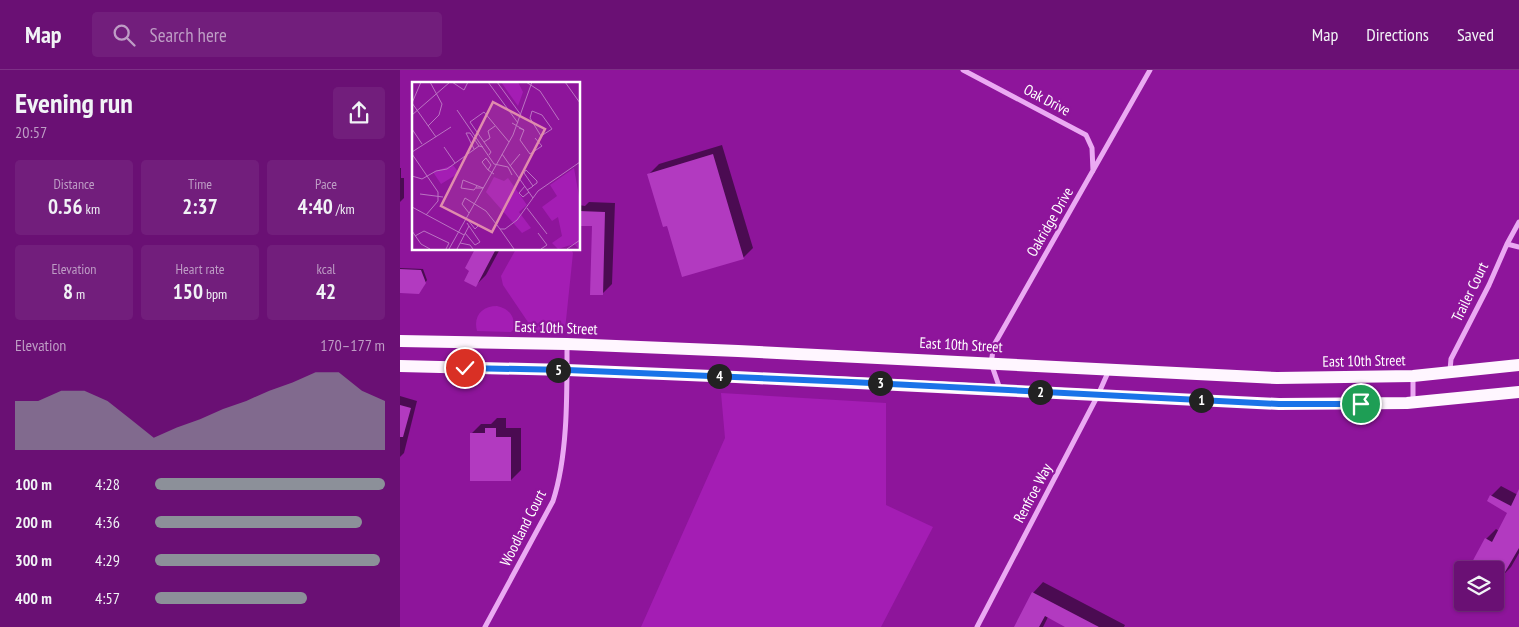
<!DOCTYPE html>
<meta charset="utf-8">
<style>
body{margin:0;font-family:"PT Sans Narrow",sans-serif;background:#721e7c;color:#f1f3f6;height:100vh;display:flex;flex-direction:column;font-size:19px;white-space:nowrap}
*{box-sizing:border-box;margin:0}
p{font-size:16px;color:#be9dc5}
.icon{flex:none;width:28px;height:28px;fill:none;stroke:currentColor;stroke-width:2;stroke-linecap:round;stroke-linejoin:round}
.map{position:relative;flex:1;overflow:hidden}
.sheet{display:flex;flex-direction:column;background:#6a1074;width:400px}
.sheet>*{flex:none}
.fabs{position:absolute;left:1054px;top:491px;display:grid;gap:10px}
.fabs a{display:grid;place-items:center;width:50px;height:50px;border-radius:5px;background:#6a1074;box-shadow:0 1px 4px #0004,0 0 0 1px #7d3086;font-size:25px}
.pin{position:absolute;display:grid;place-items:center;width:42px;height:42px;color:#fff;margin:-21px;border:2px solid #fff;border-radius:50%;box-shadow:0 1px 5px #0007}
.km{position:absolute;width:25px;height:25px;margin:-12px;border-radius:50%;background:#222;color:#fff;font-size:14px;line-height:25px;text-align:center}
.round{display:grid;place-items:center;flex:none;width:52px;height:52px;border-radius:5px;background:#721e7c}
.head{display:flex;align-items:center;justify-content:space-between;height:85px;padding:0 15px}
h1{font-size:28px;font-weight:800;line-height:38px}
.stats{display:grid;grid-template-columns:repeat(3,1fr);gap:8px;height:85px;padding:5px 15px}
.stats div{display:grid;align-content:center;border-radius:5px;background:#721e7c;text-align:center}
.stats b{font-size:21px;font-weight:800}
.stats small{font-size:14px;font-weight:400}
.stats p{font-size:14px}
.chart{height:140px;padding:10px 15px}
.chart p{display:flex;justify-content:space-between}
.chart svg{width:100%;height:90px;margin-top:5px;fill:#8c9099;opacity:.7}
ul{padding:0 15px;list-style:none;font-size:16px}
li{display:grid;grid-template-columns:80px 60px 1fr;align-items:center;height:38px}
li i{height:12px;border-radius:6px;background:#8c9099}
header{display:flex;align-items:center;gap:30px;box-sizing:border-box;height:70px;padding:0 25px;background:#6a1074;border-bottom:1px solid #7d3086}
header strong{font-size:24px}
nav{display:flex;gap:28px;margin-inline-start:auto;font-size:18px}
.search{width:350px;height:45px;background:#721e7c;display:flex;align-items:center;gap:12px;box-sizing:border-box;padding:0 18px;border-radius:5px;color:#be9dc5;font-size:19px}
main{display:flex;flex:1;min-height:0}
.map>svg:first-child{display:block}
.green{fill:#a41db4}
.shadow{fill:#0007}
.building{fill:#b23ac0}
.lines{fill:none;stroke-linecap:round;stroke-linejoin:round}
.minor{stroke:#ebaaf3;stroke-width:5}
.primary{stroke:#fff6ff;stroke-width:12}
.route-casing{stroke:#fff;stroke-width:10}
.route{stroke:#1a73e8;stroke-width:6}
.labels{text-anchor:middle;stroke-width:4.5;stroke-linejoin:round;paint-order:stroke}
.street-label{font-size:15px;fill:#fff;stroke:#8e159b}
.inset-road{fill:none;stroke:#bb73c3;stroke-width:1}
.view{fill:#e08cad;fill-opacity:0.15;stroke:#e08cad;stroke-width:2.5}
.inset-edge{fill:none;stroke:#fff;stroke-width:2.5}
</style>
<header>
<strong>Map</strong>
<div class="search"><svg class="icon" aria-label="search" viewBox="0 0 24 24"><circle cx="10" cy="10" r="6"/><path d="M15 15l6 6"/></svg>Search here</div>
<nav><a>Map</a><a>Directions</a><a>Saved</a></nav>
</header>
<main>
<section class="sheet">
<div class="head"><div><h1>Evening run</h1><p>20:57</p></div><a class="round"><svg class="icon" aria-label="share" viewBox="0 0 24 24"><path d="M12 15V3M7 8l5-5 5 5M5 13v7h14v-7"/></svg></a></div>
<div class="stats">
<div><p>Distance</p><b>0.56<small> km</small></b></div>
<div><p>Time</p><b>2:37</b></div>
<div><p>Pace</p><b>4:40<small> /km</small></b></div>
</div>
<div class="stats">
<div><p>Elevation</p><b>8<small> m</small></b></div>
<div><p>Heart rate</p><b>150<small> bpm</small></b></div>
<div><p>kcal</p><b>42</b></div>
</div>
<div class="chart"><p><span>Elevation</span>170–177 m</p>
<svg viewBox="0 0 160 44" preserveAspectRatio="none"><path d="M0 44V20L10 20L20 15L30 15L40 20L50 29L60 38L70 33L80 29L90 24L100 20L110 15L120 11L130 6L140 6L150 15L160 20V44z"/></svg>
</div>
<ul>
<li><b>100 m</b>4:28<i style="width:100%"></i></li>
<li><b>200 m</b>4:36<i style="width:90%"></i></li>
<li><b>300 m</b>4:29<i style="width:98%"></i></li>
<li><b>400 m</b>4:57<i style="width:66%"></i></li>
</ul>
</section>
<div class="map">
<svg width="1119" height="557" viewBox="0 0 1119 557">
<rect width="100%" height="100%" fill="#8e159b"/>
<path class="green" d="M 116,179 L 171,179 L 173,183 L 165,260 L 163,264 L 139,263 L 134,261 L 103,215 L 101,206 Z
M 97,236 C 110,239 115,247 114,259 L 111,262 L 77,261 C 73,246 82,236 97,236 Z
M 321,323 L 486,333 L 486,435 L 533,457 L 481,557 L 241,557 L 325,368 Z"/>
<path class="shadow" d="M 322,75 L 353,178 L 343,188 L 267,154 L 249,104 L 259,94 Z
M 0,98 L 1,98 L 1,108 L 4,108 L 4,128 L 0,132 Z
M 189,132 L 215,133 L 212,214 L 202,224 L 193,155 L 179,154 L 179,135 L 185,136 Z
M 77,179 L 100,179 L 86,205 L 76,215 L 71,200 L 67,198 Z
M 0,198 L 23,199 L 27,210 L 21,220 L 0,222 Z
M 0,326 L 17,331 L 4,383 L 0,387 Z
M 97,348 L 106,348 L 106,358 L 121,358 L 121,400 L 111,410 L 71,364 L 81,354 L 91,354 Z
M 1101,416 L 1118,425 L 1119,422 L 1119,483 L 1111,497 L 1101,507 L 1095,505 L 1095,500 L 1084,500 L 1086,469 L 1096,459 L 1099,461 L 1108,443 L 1091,426 Z
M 643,512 L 725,555 L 724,557 L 668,557 L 648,547 L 643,557 L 615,557 L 633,523 Z"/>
<path class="building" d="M 313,84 L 344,189 L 282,207 L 267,156 L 263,157 L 247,104 Z
M 179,141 L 205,142 L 203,225 L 190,225 L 192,156 L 179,156 Z
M 75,179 L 96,179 L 76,217 L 64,211 L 69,201 L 65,198 Z
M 0,199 L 21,200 L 26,213 L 19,224 L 0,223 Z
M 0,335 L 11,338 L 3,367 L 0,367 Z
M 85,358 L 96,358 L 96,367 L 111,367 L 111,411 L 70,411 L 70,363 L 85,363 Z
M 1119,419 L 1119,478 L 1101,509 L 1095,505 L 1095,500 L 1082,500 L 1071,494 L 1085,468 L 1092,472 L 1107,443 L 1087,431 L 1090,425 L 1111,436 Z
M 632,522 L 699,557 L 665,557 L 645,546 L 639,557 L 614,557 Z"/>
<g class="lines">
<path class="minor" d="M 563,0 L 686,65 L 692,78 L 693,101
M 1107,174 L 1119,177
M 1050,300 L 1051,289 L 1089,215 L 1107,174 L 1119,152
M 1013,307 L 1013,331
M 600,319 L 591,293 L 594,275 L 750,0
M 85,557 L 153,431 C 168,385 167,323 167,275
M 577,557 L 698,325 L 709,300"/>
<path class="primary" d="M 0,271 L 167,274 L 338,281 L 877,308 L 1013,306 L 1119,295
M 0,296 L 167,300 L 336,307 L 879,334 L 1007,333 L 1119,322"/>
</g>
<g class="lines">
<defs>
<path id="route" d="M 65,298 L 167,300 L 451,312 L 879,334 L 961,334"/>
</defs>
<use href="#route" class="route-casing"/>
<use href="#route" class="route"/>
</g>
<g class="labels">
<g class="street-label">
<text transform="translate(647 30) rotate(28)" y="5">Oak Drive</text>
<text transform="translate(650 152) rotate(-60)" y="5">Oakridge Drive</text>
<text transform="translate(1070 222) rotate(-64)" y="5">Trailer Court</text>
<text transform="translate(156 258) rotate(2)" y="5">East 10th Street</text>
<text transform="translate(561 275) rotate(3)" y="5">East 10th Street</text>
<text transform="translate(964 291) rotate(-1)" y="5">East 10th Street</text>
<text transform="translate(633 423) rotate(-62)" y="5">Renfroe Way</text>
<text transform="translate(123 458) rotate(-63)" y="5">Woodland Court</text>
</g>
</g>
<g transform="translate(12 12)">
<rect width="168" height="168" fill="#8e159b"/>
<path d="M 89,0 L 106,0 L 111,10 L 106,24 ZM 41,83 L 47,91 L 29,102 L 21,90 ZM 162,86 L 167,114 L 167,167 L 162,162 L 146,167 L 140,161 L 150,154 L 146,135 L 140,139 L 130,125 L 145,114 L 138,103 ZM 82,95 L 92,99 L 96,96 L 115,123 L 107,130 L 119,146 L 110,151 L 74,110 Z" fill="#a41db4"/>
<path class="inset-road" d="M 9,0 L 0,21 L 24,55M 40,0 L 52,8 L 56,0M 76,0 L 106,41M 85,0 L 109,33M 114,0 L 128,9 L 147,38M 153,0 L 168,21M 45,28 L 82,82 L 96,85 L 100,93M 120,29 L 130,33 L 140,47 L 129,54 L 118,36 ZM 0,33 L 38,0M 100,41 L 112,48 L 107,46M 16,44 L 27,33 L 30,22 L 18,0M 0,47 L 10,62M 112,48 L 108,58 L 118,72 L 130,64 L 123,56M 72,60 L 78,56 L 76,49 L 83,44M 32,65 L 43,81M 62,67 L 54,51 L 58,51 L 67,64M 0,70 L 39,45M 0,72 L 26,110 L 26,119 L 14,133M 90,72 L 121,116M 77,73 L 79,70 L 58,40 L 72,30 L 97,60M 98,84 L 108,72M 76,88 L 79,83 L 74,76 L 70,80 L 76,88 L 82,92M 0,94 L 10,97 L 24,89 L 35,87 L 67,64 L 71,65M 113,104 L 107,111 L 111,115 L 117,110M 64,106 L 71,106 L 51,98 L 49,106 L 62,108 L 65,104M 115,108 L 120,105 L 122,103 L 125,101 L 125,99 L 114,88 L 112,91 L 121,104M 8,112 L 31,115M 0,125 L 52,153M 115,126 L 135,152M 57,131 L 50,122 L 53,116 L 74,129 L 88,147 L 93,147 L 105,138 L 126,109 L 168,80M 56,138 L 63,147 L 66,144M 88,147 L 102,167M 0,149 L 9,162 L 18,167M 53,151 L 63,163 L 68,160 L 57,144M 126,151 L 135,163 L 129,167M 3,154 L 12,149 L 37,161 L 34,167M 48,161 L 58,163 L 61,167M 37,167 L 101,53 L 120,0M 45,167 L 57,144 L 55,141M 155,167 L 168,158"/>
<path class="view" d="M 81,20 L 133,47 L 80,150 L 29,124 Z"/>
<rect width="168" height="168" class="inset-edge"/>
</g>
</svg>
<div class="fabs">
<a><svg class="icon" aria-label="layers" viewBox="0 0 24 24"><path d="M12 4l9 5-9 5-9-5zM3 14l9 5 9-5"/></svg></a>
</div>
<div class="pin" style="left:961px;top:334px;background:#1e9e55"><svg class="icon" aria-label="arrive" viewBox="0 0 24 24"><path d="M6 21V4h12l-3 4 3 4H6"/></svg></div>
<div class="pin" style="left:65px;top:298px;background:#d93025"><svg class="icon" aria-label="check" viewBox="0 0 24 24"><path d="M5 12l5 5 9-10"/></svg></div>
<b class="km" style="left:801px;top:330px">1</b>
<b class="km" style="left:640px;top:322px">2</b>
<b class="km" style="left:480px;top:313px">3</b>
<b class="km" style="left:319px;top:306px">4</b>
<b class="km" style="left:158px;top:300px">5</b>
</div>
</main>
